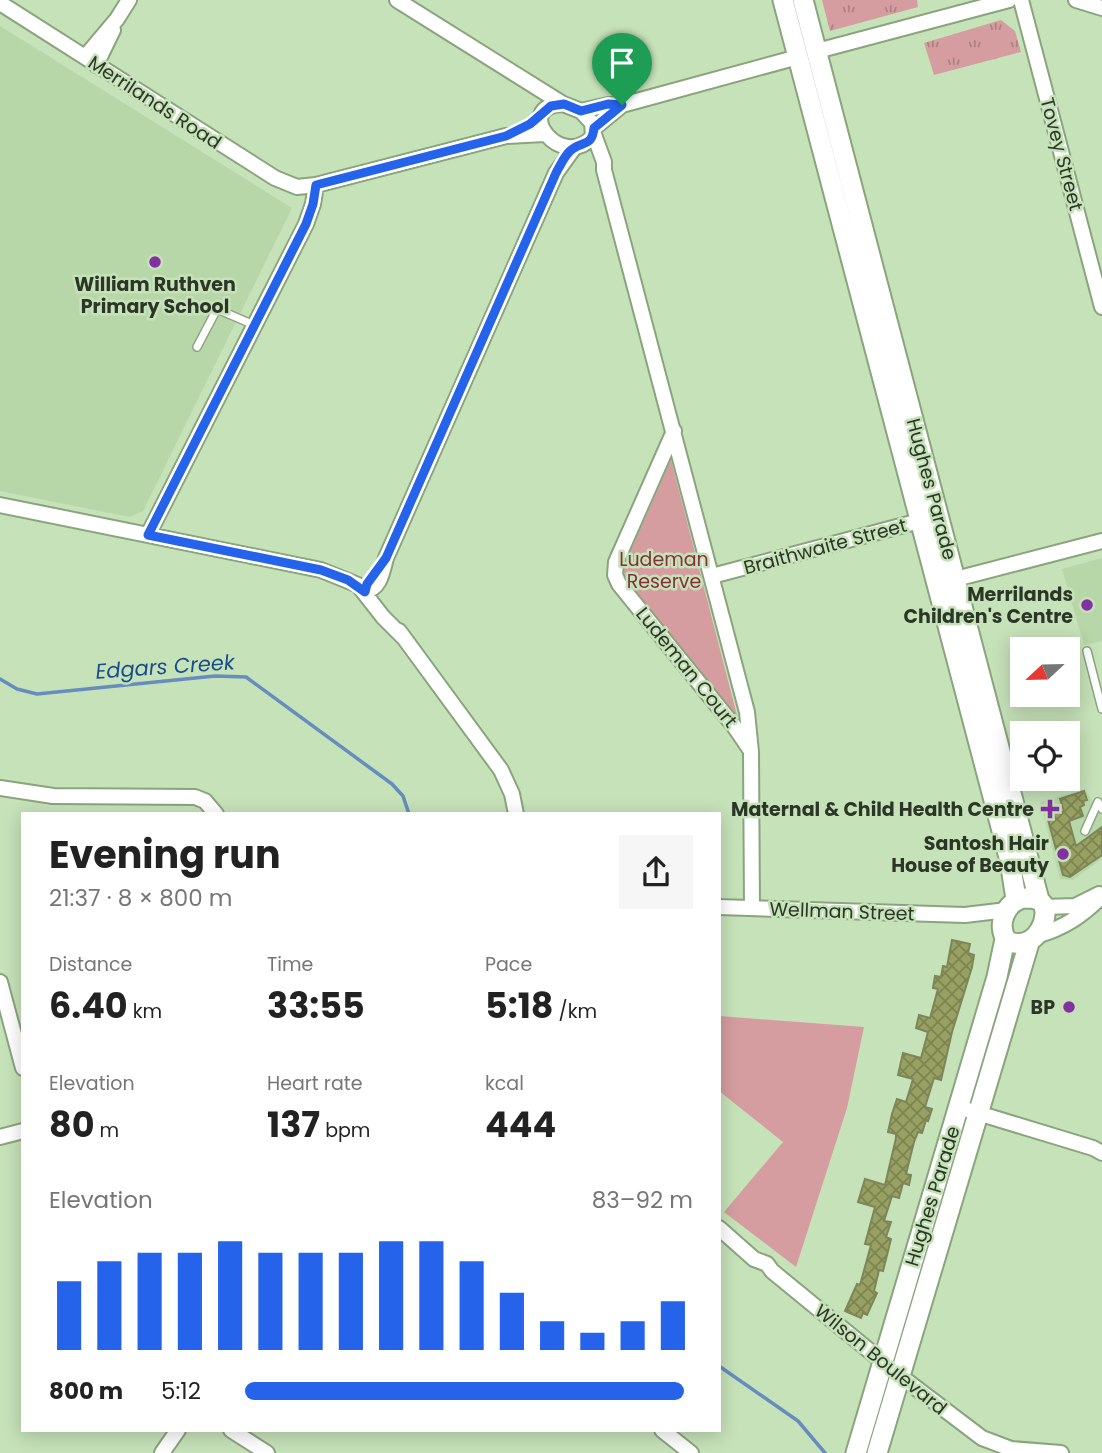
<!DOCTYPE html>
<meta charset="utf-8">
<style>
body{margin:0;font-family:Poppins,sans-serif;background:#f6f6f6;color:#222;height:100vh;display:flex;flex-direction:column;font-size:26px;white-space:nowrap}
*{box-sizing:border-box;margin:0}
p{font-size:23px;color:#767676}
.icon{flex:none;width:38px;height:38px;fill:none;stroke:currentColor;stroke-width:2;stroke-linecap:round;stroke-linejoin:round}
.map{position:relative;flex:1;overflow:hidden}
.details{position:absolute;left:21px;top:812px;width:700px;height:620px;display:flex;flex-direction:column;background:#fff;border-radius:0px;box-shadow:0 4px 18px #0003}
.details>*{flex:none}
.needle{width:46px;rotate:248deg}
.fabs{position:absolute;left:1010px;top:637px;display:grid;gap:14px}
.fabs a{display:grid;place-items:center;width:70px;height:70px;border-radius:0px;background:#fff;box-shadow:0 4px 18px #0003;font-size:35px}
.pin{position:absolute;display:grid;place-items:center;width:60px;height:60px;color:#fff;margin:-72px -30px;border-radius:50% 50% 50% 0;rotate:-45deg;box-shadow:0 0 7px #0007}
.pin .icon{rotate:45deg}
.round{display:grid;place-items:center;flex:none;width:74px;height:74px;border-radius:0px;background:#f6f6f6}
.summary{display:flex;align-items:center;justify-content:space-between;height:119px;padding:0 28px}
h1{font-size:38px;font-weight:700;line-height:52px}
.figures{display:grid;grid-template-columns:repeat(3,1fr);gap:10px;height:119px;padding:7px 28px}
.figures div{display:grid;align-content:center}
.figures b{font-size:35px;font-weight:700}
.figures small{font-size:19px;font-weight:400}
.figures p{font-size:19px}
.chart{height:196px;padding:14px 28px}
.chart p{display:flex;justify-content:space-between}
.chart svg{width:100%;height:126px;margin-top:7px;stroke:#2563eb;stroke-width:6}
ul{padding:0 28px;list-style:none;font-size:23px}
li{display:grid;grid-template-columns:112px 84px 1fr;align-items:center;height:52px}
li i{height:18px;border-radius:9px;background:#2563eb}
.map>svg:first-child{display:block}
.built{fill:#b7d7a8}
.grass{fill:url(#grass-tufts)}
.park{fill:#d59d9f}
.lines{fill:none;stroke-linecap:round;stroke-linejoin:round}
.stream{stroke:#678cbe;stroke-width:3.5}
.building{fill:url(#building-cross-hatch);stroke:#7e855a;stroke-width:2}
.lane-casing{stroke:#8aa47e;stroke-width:10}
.street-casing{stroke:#8aa47e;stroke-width:18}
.secondary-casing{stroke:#8aa47e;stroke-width:23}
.lane{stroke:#fff;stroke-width:7}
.street{stroke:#fff;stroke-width:14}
.secondary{stroke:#fff;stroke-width:19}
.route-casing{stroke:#fff;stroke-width:14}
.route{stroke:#2563eb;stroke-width:9}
.poi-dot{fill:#8330a0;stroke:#c6e2b9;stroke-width:2.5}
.labels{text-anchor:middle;stroke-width:5;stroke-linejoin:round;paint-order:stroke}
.street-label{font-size:19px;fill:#2b3626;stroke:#c6e2b9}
.poi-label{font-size:19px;font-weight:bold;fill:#2b3626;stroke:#c6e2b9;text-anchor:end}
.park-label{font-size:19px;fill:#85303b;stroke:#c6e2b9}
.water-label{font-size:21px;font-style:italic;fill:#1b4d8c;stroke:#c6e2b9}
</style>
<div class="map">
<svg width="1102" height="1453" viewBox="0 0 1102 1453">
<defs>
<pattern id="grass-tufts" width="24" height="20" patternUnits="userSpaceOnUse" patternTransform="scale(1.75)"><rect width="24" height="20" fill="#d59d9f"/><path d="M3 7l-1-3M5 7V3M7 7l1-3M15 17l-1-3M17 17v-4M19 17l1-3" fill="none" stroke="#ad8181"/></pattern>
<pattern id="building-cross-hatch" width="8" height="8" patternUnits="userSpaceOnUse" patternTransform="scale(1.75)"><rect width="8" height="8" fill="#98a162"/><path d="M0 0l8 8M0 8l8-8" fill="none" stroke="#7c8451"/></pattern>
</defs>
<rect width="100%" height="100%" fill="#c6e2b9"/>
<path class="built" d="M 0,26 L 292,208 L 143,511 L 130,517 L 0,491 Z
M 1102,558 L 1102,641 L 1084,645 L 1062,569 Z
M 1085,789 L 1102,816 L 1102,859 L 1073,880 L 1060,879 L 1040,802 Z"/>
<path class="grass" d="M 822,0 L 917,0 L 918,7 L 830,31 Z
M 1001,20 L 1015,31 L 1021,52 L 934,75 L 924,43 Z"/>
<path class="park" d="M 671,460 L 739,723 L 625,577 L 623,568 Z
M 719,1016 L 864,1027 L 847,1108 L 796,1267 L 724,1212 L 783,1142 L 719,1091 Z"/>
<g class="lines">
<path class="stream" d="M 0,679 L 17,689 L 37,694 L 215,676 L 246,677 L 392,784 L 403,796 L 409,814
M 719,1366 L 798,1421 L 825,1453"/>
</g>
<path class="building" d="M 1084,791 L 1087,800 L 1083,801 L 1084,805 L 1080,807 L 1083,816 L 1069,821 L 1072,832 L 1076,846 L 1102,827 L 1102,855 L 1070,877 L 1063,875 L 1047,816 L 1064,811 L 1060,799 Z
M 952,940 L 970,944 L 968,953 L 974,955 L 972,967 L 952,1032 L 941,1080 L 934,1078 L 925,1107 L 932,1109 L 928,1121 L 926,1120 L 922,1133 L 918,1132 L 914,1142 L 906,1174 L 911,1175 L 909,1185 L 903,1183 L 899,1198 L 892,1196 L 884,1221 L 891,1222 L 886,1237 L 891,1239 L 883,1271 L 879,1270 L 874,1291 L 877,1293 L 867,1315 L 863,1313 L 861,1318 L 845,1311 L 857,1284 L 860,1285 L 871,1245 L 865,1244 L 875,1207 L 858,1202 L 865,1179 L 885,1185 L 896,1138 L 896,1134 L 888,1132 L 892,1114 L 897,1099 L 906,1102 L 913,1079 L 898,1075 L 903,1053 L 921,1058 L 928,1032 L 916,1028 L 919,1015 L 930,1018 L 938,989 L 933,988 L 935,976 L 941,977 L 943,966 L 947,967 Z"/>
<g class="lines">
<defs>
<path id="lane" d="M 197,347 L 217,309 L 254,325
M 1087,651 L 1102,709
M 1085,831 L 1098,802 L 1102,809"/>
<path id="street" d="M 397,0 L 563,104
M 1021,0 L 1102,307
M 1076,0 L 1102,8
M 0,3 L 275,178 L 297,187 L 316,185
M 817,51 L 1009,0
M 85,57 L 117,19 L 129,0
M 96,65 L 113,30
M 563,104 L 581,111 L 592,123 L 593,136 C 562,173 510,106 563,104 Z
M 581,111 L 608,105 L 622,105 L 798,57
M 594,128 L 622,105
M 593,132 L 604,162 L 604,170 L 747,712 L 751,752 L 752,908
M 674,431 L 616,562 L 615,575 L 619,584 L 734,726 L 751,751
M 0,505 L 321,570 L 358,585 L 383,617 L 403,637
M 148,535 L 306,224 L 313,204 L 316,185 L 506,136 L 544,134
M 712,576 L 927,519
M 948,581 L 1102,541
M 365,592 C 381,587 382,573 386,558 L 556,173 L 574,148
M 399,631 L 501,770 L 512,794 L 516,814
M 0,788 L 53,796 L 195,797 L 205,801 L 216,814
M 719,907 L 965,915 L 1007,910
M 1044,907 L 1075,906 L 1099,894
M 1036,936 C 1064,928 1082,916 1102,896
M 0,982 L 23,1068
M 958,1107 L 1093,1148 L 1102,1153
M 0,1137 L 23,1131
M 719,1228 L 754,1259 L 767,1264 L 772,1271 L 899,1375 L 982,1438 L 1011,1449 L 1061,1453
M 231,1430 L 267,1453
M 662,1430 L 691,1453
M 162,1453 L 178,1430"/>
<path id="secondary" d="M 783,0 L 1010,861 L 1016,899
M 803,0 L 1039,900
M 1024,898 C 1029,898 1037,898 1041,902 C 1053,913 1037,954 1007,941 C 996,925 1005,902 1024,898 Z
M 856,1453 L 997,977 L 1005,939
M 877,1453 L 1029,943"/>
</defs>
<use href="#lane" class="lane-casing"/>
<use href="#street" class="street-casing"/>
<use href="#secondary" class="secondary-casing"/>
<use href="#lane" class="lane"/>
<use href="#street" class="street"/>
<use href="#secondary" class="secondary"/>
</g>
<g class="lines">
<defs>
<path id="route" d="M 564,104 L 581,111 L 608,104 L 622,105 L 594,128 C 592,145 586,141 574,148 C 566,152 560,166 556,173 L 386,558 L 367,584 L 365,592 L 348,580 L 321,570 L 148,535 L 306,224 L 313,204 L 316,185 L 506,136 L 530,124 L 551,106 Z"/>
</defs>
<use href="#route" class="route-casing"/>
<use href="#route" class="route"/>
</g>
<g class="poi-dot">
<circle cx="155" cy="262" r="7"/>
<circle cx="1087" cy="605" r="7"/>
<path d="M1046.5 798.5h7v7h7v7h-7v7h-7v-7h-7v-7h7z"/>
<circle cx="1063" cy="854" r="7"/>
<circle cx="1069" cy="1007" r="7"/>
</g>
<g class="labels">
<g class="street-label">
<text transform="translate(155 102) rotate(33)" y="7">Merrilands Road</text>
<text transform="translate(1062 154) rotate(75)" y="7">Tovey Street</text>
<text transform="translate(932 489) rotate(75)" y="7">Hughes Parade</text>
<text transform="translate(825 546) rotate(-15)" y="7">Braithwaite Street</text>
<text transform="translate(687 667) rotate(51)" y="7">Ludeman Court</text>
<text transform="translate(842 911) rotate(2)" y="7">Wellman Street</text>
<text transform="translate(932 1196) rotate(-73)" y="7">Hughes Parade</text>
<text transform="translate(881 1359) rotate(39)" y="7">Wilson Boulevard</text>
</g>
<g class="poi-label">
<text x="155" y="291" text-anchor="middle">William Ruthven<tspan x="155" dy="22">Primary School</tspan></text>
<text x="1073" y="601">Merrilands<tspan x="1073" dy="22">Children's Centre</tspan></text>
<text x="1034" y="816">Maternal &amp; Child Health Centre</text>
<text x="1049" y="850">Santosh Hair<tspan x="1049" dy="22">House of Beauty</tspan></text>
<text x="1055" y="1014">BP</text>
</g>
<g class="park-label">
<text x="664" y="566">Ludeman<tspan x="664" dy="22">Reserve</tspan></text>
</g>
<g class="water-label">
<text transform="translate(165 667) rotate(-4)" y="7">Edgars Creek</text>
</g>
</g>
</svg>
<div class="fabs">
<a><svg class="needle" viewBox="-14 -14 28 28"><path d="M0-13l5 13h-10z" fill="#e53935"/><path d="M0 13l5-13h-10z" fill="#767676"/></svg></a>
<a><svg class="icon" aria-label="locate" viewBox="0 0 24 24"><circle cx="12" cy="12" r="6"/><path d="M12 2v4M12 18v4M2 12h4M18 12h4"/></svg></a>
</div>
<div class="pin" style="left:622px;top:105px;background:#1e9e55"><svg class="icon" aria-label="arrive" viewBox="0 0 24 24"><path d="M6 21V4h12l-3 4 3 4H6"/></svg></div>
<section class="details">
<div class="summary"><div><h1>Evening run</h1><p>21:37 · 8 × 800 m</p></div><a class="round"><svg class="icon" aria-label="share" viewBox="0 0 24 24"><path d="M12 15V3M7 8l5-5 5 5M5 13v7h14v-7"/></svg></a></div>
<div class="figures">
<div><p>Distance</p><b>6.40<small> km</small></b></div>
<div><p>Time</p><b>33:55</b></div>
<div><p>Pace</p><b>5:18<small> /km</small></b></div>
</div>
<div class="figures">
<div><p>Elevation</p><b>80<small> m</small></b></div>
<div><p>Heart rate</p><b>137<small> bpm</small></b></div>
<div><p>kcal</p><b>444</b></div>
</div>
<div class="chart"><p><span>Elevation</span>83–92 m</p>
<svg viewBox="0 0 160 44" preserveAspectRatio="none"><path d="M5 44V20M15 44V13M25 44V10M35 44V10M45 44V6M55 44V10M65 44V10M75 44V10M85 44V6M95 44V6M105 44V13M115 44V24M125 44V34M135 44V38M145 44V34M155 44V27"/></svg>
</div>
<ul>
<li><b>800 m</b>5:12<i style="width:98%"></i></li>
</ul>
</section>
</div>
